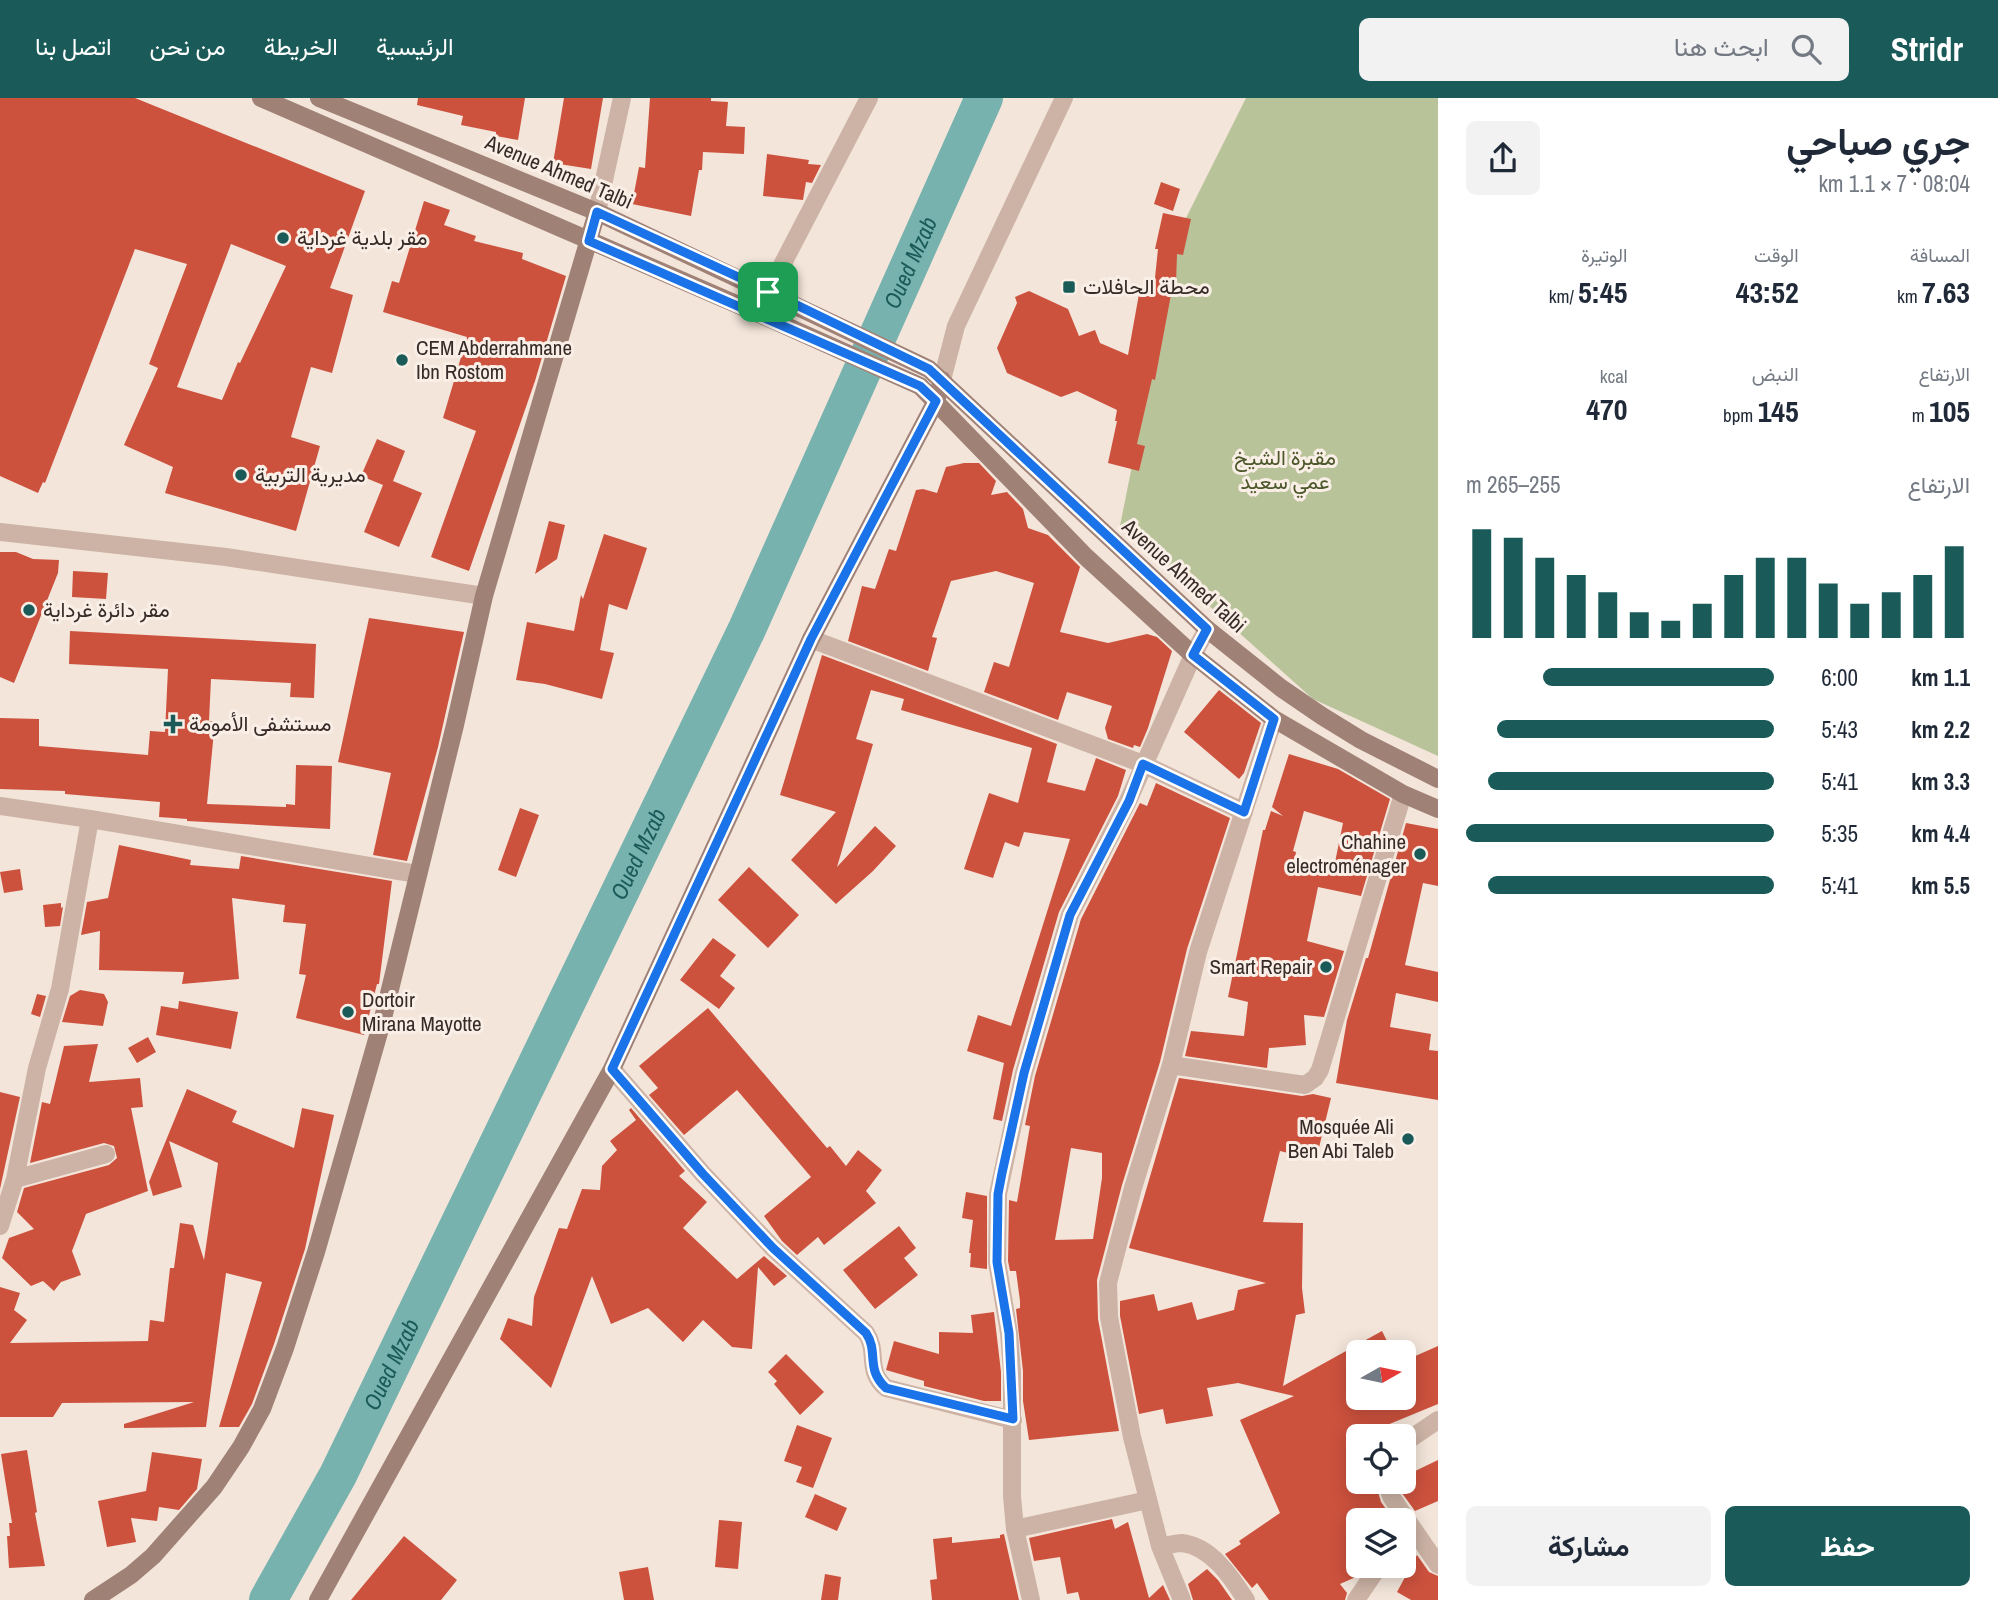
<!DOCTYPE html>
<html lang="ar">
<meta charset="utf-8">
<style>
body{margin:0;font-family:"Archivo Narrow",Vazirmatn,sans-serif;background:#f2f2f3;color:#1f2937;direction:rtl;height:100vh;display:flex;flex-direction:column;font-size:26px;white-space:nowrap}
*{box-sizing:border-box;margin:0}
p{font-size:23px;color:#747a83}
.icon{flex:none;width:38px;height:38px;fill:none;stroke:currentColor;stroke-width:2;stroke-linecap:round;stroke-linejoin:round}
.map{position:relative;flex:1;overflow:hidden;direction:ltr}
.details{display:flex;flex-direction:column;background:#fff;width:560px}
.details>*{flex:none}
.needle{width:46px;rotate:81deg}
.tools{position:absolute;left:1346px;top:1242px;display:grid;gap:14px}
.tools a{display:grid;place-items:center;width:70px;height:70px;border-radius:10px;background:#fff;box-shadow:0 4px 18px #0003;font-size:35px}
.pin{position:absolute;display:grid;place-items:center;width:60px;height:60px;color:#fff;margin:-30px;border-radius:14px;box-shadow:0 4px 10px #0006}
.round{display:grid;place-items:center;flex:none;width:74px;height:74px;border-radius:10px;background:#f2f2f3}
.headline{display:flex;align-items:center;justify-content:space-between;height:119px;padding:0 28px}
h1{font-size:38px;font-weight:700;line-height:52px}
.figures{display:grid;grid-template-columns:repeat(3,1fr);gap:10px;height:119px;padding:7px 28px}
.figures div{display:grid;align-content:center}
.figures b{font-size:30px;font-weight:700}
.figures small{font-size:19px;font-weight:400}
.figures p{font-size:19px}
.chart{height:196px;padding:14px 28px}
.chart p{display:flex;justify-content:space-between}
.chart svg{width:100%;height:126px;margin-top:7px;stroke:#1a5b59;stroke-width:6}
.action{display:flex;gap:14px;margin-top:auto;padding:14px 28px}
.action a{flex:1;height:80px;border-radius:10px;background:#1a5b59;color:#fff;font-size:28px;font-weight:700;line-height:80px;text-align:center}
.action a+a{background:#f2f2f3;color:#1f2937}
ul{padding:0 28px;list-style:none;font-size:23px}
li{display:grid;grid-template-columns:112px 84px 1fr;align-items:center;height:52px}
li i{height:18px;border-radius:9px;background:#1a5b59}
header{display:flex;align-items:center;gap:42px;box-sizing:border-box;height:98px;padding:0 35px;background:#1a5b59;color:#fff}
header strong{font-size:33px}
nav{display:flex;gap:38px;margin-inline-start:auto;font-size:24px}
.search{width:490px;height:63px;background:#f2f2f3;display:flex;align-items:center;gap:18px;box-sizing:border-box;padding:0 24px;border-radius:10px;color:#747a83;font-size:26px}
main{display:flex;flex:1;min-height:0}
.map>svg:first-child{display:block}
.green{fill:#b9c399}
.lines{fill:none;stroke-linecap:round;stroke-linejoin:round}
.river{stroke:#77b2af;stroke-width:38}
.building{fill:#cd523e;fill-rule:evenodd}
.minor{stroke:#ccb3a5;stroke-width:18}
.tertiary{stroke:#ccb3a5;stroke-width:18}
.secondary{stroke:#a08176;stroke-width:18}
.route-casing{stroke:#fff;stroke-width:14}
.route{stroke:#1a73e8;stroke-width:9}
.poi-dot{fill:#1a5b59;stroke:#faefe7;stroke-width:2.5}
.labels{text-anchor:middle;stroke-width:6;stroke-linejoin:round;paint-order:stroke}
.street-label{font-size:21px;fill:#372a27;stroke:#faefe7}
.poi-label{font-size:21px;fill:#372a27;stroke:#faefe7;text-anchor:start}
.park-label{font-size:21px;fill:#4b5729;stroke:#faefe7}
.water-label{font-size:23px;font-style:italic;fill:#1a5b59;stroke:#faefe7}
</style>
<header>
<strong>Stridr</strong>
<div class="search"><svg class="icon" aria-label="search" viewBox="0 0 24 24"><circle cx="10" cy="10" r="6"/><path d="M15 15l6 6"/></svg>ابحث هنا</div>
<nav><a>الرئيسية</a><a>الخريطة</a><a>من نحن</a><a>اتصل بنا</a></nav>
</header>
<main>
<section class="details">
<div class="headline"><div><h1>جري صباحي</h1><p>08:04 · 7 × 1.1 km</p></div><a class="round"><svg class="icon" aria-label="share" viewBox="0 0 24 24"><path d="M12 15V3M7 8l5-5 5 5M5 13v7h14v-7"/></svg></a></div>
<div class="figures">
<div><p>المسافة</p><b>7.63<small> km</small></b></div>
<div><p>الوقت</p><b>43:52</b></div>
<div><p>الوتيرة</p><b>5:45<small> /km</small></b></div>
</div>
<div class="figures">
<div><p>الارتفاع</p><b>105<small> m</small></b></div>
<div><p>النبض</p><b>145<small> bpm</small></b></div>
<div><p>kcal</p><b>470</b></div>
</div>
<div class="chart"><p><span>الارتفاع</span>255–265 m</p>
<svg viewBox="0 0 160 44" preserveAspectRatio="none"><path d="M5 44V6M15 44V9M25 44V16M35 44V22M45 44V28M55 44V35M65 44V38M75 44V32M85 44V22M95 44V16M105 44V16M115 44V25M125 44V32M135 44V28M145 44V22M155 44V12"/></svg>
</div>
<ul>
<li><b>1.1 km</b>6:00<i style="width:75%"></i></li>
<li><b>2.2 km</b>5:43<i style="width:90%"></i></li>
<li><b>3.3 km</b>5:41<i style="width:93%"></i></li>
<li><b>4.4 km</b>5:35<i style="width:100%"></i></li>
<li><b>5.5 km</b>5:41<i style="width:93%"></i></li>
</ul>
<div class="action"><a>حفظ</a><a>مشاركة</a></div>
</section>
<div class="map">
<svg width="1438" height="1502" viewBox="0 0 1438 1502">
<rect width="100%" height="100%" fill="#f3e5da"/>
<path class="green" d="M 1246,0 L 1438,0 L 1438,658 L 1313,601 L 1120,428 L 1178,136 Z"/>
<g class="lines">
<path class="river" id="s1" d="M 268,1502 L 338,1377 L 747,531 L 984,0"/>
</g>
<path class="building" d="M 0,0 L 135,0 L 365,93 L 330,190 L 353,197 L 332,275 L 311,269 L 291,339 L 320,348 L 296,433 L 165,395 L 173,369 L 124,347 L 158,270 L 149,266 L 187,166 L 135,151 L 45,385 L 43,384 L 38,395 L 0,378 ZM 231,146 L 286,168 L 240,265 L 238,264 L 222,302 L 177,289 Z
M 418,0 L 525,0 L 518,42 L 496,38 L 496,34 L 461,27 L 463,18 L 417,7 Z
M 564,0 L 603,0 L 591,71 L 553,65 Z
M 650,0 L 711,0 L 711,3 L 728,4 L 726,28 L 745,29 L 744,56 L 703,54 L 702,72 L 699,72 L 691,118 L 632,106 L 639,69 L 645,70 Z
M 767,56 L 809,62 L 808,66 L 821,67 L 812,85 L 806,84 L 803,102 L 763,98 Z
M 1161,84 L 1180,91 L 1173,113 L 1154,106 Z
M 424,103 L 450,112 L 444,127 L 476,138 L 474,143 L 523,155 L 522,161 L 566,178 L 535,283 L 469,473 L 431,459 L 476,333 L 443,320 L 467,239 L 383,214 L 392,183 L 399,185 Z
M 1163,115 L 1191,121 L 1183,157 L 1177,156 L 1176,186 L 1173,186 L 1155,282 L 1152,281 L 1137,346 L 1145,348 L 1139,373 L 1108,365 L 1117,323 L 1115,323 L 1117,312 L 1077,293 L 1061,299 L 1007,275 L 997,250 L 1017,205 L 1015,199 L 1029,193 L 1068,211 L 1079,238 L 1095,232 L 1100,245 L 1128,257 L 1139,196 L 1153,199 L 1158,151 L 1155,151 Z
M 377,341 L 405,353 L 393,383 L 422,395 L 399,449 L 364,434 L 383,387 L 361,378 Z
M 964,365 L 979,365 L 996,383 L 991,397 L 1007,394 L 1023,411 L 1028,430 L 1048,437 L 1080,469 L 1060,534 L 1108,545 L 1147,536 L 1157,539 L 1172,553 L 1148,630 L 1140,649 L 1134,647 L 1133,650 L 1108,641 L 1105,630 L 1112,608 L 1067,594 L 1058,622 L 984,594 L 994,564 L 1009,569 L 1034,485 L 996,473 L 951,483 L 932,539 L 937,540 L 928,573 L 848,543 L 862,488 L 875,491 L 889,451 L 896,453 L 916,392 L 923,391 L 937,395 L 946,369 Z
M 549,423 L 565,427 L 557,461 L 535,476 Z
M 604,436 L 647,450 L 627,512 L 609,506 L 600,552 L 614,555 L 602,601 L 545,586 L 516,582 L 527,524 L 574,533 L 581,497 L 583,501 Z
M 0,454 L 16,454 L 33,461 L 59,462 L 58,475 L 14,585 L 0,579 Z
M 73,473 L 108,475 L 106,501 L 72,499 Z
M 369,520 L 464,534 L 438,649 L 407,763 L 373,757 L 391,675 L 338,664 Z
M 70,533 L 316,546 L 314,600 L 290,599 L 291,585 L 211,581 L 209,623 L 215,623 L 207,706 L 286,709 L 286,706 L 295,707 L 296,667 L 332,668 L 330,731 L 187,723 L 187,721 L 159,719 L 160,704 L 65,696 L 65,693 L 0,691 L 0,620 L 39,621 L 39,648 L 148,657 L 150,633 L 165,634 L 168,571 L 69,566 Z
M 822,557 L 1057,646 L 1047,684 L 1085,693 L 1096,660 L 1126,672 L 1118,698 L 1059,814 L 1013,972 L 1002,1023 L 993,1021 L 1004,965 L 967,953 L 978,917 L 1011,928 L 1070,741 L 1024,734 L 1019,749 L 1005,744 L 993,780 L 964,771 L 989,695 L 1018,705 L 1032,650 L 901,612 L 904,601 L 871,592 L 856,641 L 873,646 L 837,769 L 875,728 L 896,748 L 873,773 L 836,806 L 791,762 L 836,714 L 780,697 Z
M 1219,592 L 1261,625 L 1244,675 L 1239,681 L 1184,634 Z
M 1289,656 L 1338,671 L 1390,701 L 1361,798 L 1318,789 L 1307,843 L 1344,853 L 1324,919 L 1304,917 L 1306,947 L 1269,950 L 1267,970 L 1185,958 L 1191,933 L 1244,938 L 1248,904 L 1228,899 L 1263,732 L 1265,732 L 1271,713 L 1283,718 L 1272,709 ZM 1304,713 L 1343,725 L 1333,774 L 1294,766 L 1296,754 L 1293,753 Z
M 1156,685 L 1230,720 L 1187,851 L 1160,964 L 1122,1087 L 1097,1182 L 1098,1221 L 1119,1333 L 1029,1342 L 1023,1303 L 1023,1273 L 1016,1211 L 1020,1210 L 1020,1203 L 1016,1173 L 1010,1173 L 1008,1163 L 1009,1102 L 1017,1104 L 1030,1028 L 1025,1027 L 1035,978 L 1081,821 L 1140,705 L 1147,708 ZM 1071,1050 L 1102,1055 L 1102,1080 L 1093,1141 L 1055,1142 Z
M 520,710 L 539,717 L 516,779 L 498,772 Z
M 1406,725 L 1438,731 L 1438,788 L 1423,785 L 1405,867 L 1438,874 L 1438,904 L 1396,895 L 1390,929 L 1431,936 L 1429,952 L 1438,953 L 1438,1002 L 1336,985 L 1347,922 L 1366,860 L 1368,860 Z
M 119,747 L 191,762 L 190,767 L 239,771 L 241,758 L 392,783 L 379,886 L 377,886 L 364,937 L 296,920 L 306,877 L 299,876 L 306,826 L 283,824 L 285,807 L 232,800 L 239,881 L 182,886 L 184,874 L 99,872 L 100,833 L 81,837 L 87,804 L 108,800 Z
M 749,769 L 799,817 L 768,850 L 718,802 Z
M 20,771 L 23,792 L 4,795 L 0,774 Z
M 61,805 L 61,810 L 63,809 L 60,828 L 45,829 L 43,807 Z
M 713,840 L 736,857 L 720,878 L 735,890 L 719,911 L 680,882 Z
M 80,892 L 104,896 L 108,904 L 103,928 L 62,924 L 70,898 Z
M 37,896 L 46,898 L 40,919 L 31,916 Z
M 179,903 L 238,914 L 231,951 L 156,937 L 161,908 L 178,911 Z
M 708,910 L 827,1050 L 830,1048 L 846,1068 L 858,1052 L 882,1072 L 866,1093 L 876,1105 L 824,1147 L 818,1139 L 797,1157 L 782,1143 L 764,1118 L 811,1079 L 737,992 L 684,1037 L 649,997 L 658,990 L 639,968 Z
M 148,939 L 156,954 L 137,965 L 128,950 Z
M 98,946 L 89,984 L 140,980 L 143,1009 L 131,1010 L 148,1093 L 86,1116 L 72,1153 L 81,1177 L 61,1184 L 54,1193 L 43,1183 L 31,1188 L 2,1160 L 9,1140 L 34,1131 L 17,1114 L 24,1090 L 109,1067 L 117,1060 L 114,1048 L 104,1045 L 30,1065 L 42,1004 L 50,1006 L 64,948 Z
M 1179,980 L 1302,998 L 1313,996 L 1331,1000 L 1316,1062 L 1280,1053 L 1263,1124 L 1303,1125 L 1302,1190 L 1305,1215 L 1296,1217 L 1283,1288 L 1382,1233 L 1393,1255 L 1358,1255 L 1358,1300 L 1404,1300 L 1404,1263 L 1438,1248 L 1438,1306 L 1358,1339 L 1358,1384 L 1375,1384 L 1381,1404 L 1394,1422 L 1358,1423 L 1358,1478 L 1340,1486 L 1347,1495 L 1345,1502 L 1269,1502 L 1257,1485 L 1252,1490 L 1225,1456 L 1241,1446 L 1239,1443 L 1280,1415 L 1240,1322 L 1294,1298 L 1238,1285 L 1207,1290 L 1213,1318 L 1166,1326 L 1163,1311 L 1139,1316 L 1120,1218 L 1120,1203 L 1154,1196 L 1158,1213 L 1192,1204 L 1197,1222 L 1234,1212 L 1238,1192 L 1266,1185 L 1129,1150 Z
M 187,991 L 237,1013 L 232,1024 L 294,1050 L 302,1010 L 334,1017 L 305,1151 L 274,1246 L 252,1306 L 239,1329 L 219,1329 L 262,1184 L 226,1175 L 206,1329 L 124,1330 L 124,1326 L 194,1304 L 62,1305 L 53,1319 L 0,1319 L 0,1189 L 20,1195 L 14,1212 L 27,1222 L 10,1245 L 148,1243 L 150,1222 L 164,1224 L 170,1170 L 174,1170 L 180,1125 L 193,1127 L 204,1162 L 218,1065 L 169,1043 L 182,1089 L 153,1098 L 149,1084 Z
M 0,994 L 20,999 L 0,1091 Z
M 631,1010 L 685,1073 L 679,1078 L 707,1104 L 683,1130 L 737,1181 L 764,1158 L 787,1178 L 774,1188 L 758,1169 L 752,1251 L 732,1249 L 703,1222 L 683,1244 L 648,1210 L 611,1226 L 592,1178 L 551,1290 L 500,1241 L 508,1220 L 532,1228 L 534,1199 L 559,1130 L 567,1131 L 582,1091 L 600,1092 L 602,1068 L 617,1052 L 610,1043 L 636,1022 L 629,1012 Z
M 966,1094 L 987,1098 L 987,1171 L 970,1169 L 971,1155 L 969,1155 L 973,1122 L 962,1120 Z
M 899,1128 L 916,1150 L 904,1160 L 918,1177 L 875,1211 L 843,1172 Z
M 994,1214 L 1001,1274 L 1001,1303 L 984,1303 L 924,1288 L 924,1283 L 886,1272 L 894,1243 L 939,1256 L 939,1234 L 973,1235 L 971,1217 Z
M 786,1256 L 824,1294 L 800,1317 L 774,1286 L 777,1283 L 768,1274 Z
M 797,1327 L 832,1340 L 813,1390 L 796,1384 L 802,1369 L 784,1363 Z
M 27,1352 L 37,1414 L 35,1415 L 45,1468 L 9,1470 L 7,1438 L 10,1438 L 9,1425 L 12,1425 L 1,1356 Z
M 152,1354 L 202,1361 L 197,1391 L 179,1412 L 159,1409 L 157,1423 L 131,1420 L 136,1444 L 107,1449 L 98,1403 L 146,1393 Z
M 1438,1362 L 1438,1403 L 1415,1413 L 1402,1395 L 1398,1384 L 1415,1384 L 1411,1375 Z
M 815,1396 L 847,1410 L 837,1433 L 805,1419 Z
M 1112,1421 L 1115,1431 L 1128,1424 L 1149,1500 L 1163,1487 L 1170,1502 L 1080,1502 L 1078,1494 L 1067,1496 L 1060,1459 L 1034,1463 L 1029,1440 Z
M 719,1422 L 742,1424 L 738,1471 L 715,1469 Z
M 1004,1436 L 1019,1502 L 932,1502 L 930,1482 L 937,1481 L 933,1441 L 952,1439 L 952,1445 L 1000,1440 L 1000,1437 Z
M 404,1438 L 457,1482 L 441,1502 L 351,1502 Z
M 1417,1457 L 1429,1474 L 1438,1478 L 1438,1502 L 1411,1502 L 1397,1494 Z
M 648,1469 L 654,1502 L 624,1502 L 619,1474 Z
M 1207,1471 L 1218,1482 L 1232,1502 L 1193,1502 L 1188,1486 Z
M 825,1476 L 841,1479 L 838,1502 L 821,1502 Z"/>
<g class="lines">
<path class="minor" d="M 597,114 L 622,0
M 768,194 L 869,0
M 811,541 L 1143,666 L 1244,714
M 0,708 L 90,721 L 417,776
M 1171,967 L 1305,987 L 1315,980 L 1320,972 L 1403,696
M 612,971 L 703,1076 L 773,1150 L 866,1235 C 879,1254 865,1272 886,1290 L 1013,1322
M 15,1081 L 106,1056
M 0,1128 L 15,1081 L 37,970 L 60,891 L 90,721
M 1404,1345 L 1438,1322
M 1386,1384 L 1392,1400 L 1438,1467
M 1015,1431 L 1148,1402
M 1160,1448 C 1167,1448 1175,1445 1182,1445 C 1211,1448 1232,1480 1246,1502
M 1031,1502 L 1015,1431 L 1012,1398 L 1012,1274 L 1009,1235 L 997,1164 L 998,1096 L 1024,975 L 1070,817 L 1128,703 L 1193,557 L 1207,531
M 1182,1502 L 1160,1448 L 1132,1339 L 1109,1219 L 1108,1185 L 1133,1090 L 1171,967 L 1198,854 L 1274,621
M 1356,1502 L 1379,1468"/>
<path class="tertiary" d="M 942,282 L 956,228 L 1064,0
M 0,434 L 226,459 L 484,498"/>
<path class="secondary" d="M 261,0 L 766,219 L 920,288 L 1086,459 L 1193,557 L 1274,621 L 1403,696 L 1438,711
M 319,0 L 597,114 L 929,271 L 1207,531 L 1281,590 L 1322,618 L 1361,642 L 1438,681
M 93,1502 L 131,1477 L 153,1458 L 214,1389 L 241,1349 L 262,1311 L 285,1250 L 316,1154 L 382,924 L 455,627 L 484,498 L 597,114
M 318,1502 L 612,971 L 811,541 L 936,303 L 942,282"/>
</g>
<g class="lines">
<defs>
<path id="route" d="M 597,114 L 749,184 L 929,271 L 1207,531 L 1193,557 L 1274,621 L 1244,714 L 1143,666 L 1129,703 L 1070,817 L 1024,975 L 1002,1075 L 998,1096 L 997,1164 L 1009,1235 L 1013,1321 L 886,1290 C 865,1271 879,1254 866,1235 L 773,1150 L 703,1076 L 612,971 L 811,541 L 936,303 L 920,288 L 589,143 Z"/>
</defs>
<use href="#route" class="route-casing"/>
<use href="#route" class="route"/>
</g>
<g class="poi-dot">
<circle cx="283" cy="140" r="7"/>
<rect x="1062" y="182" width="14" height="14" rx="3.5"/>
<circle cx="402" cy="262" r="7"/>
<circle cx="241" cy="377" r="7"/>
<circle cx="29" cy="512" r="7"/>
<path d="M169.5 615.5h7v7h7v7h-7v7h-7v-7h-7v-7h7z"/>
<circle cx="1420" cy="756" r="7"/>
<circle cx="1326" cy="869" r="7"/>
<circle cx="348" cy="914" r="7"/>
<circle cx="1408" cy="1041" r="7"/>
</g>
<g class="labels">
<g class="street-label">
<text transform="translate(559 74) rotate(23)" y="7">Avenue Ahmed Talbi</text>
<text transform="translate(1184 478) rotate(42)" y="7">Avenue Ahmed Talbi</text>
</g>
<g class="poi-label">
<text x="297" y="147">مقر بلدية غرداية</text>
<text x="1083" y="196">محطة الحافلات</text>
<text x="416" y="257">CEM Abderrahmane<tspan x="416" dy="24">Ibn Rostom</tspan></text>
<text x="255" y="384">مديرية التربية</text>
<text x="43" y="519">مقر دائرة غرداية</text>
<text x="189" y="633">مستشفى الأمومة</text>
<text x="1406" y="751" text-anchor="end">Chahine<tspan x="1406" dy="24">electroménager</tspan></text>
<text x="1312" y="876" text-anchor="end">Smart Repair</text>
<text x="362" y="909">Dortoir<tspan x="362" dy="24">Mirana Mayotte</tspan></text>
<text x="1394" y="1036" text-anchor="end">Mosquée Ali<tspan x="1394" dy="24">Ben Abi Taleb</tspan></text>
</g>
<g class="park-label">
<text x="1285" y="367">مقبرة الشيخ<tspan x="1285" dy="24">عمي سعيد</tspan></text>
</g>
<g class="water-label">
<text dy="8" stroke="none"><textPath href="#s1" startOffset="1484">Oued Mzab</textPath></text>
<text dy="8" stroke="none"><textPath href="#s1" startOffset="833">Oued Mzab</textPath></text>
<text dy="8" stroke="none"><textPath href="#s1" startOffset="266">Oued Mzab</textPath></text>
</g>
</g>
</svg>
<div class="tools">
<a><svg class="needle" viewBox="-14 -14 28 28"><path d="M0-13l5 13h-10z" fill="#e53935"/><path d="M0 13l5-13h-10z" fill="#747a83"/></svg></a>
<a><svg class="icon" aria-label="locate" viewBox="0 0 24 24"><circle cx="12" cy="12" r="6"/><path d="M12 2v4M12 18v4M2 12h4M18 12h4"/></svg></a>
<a><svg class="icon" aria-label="layers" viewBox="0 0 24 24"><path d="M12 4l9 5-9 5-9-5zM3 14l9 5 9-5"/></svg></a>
</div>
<div class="pin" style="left:768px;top:194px;background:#1e9e55"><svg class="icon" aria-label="arrive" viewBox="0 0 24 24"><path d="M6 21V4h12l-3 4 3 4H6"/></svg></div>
</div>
</main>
